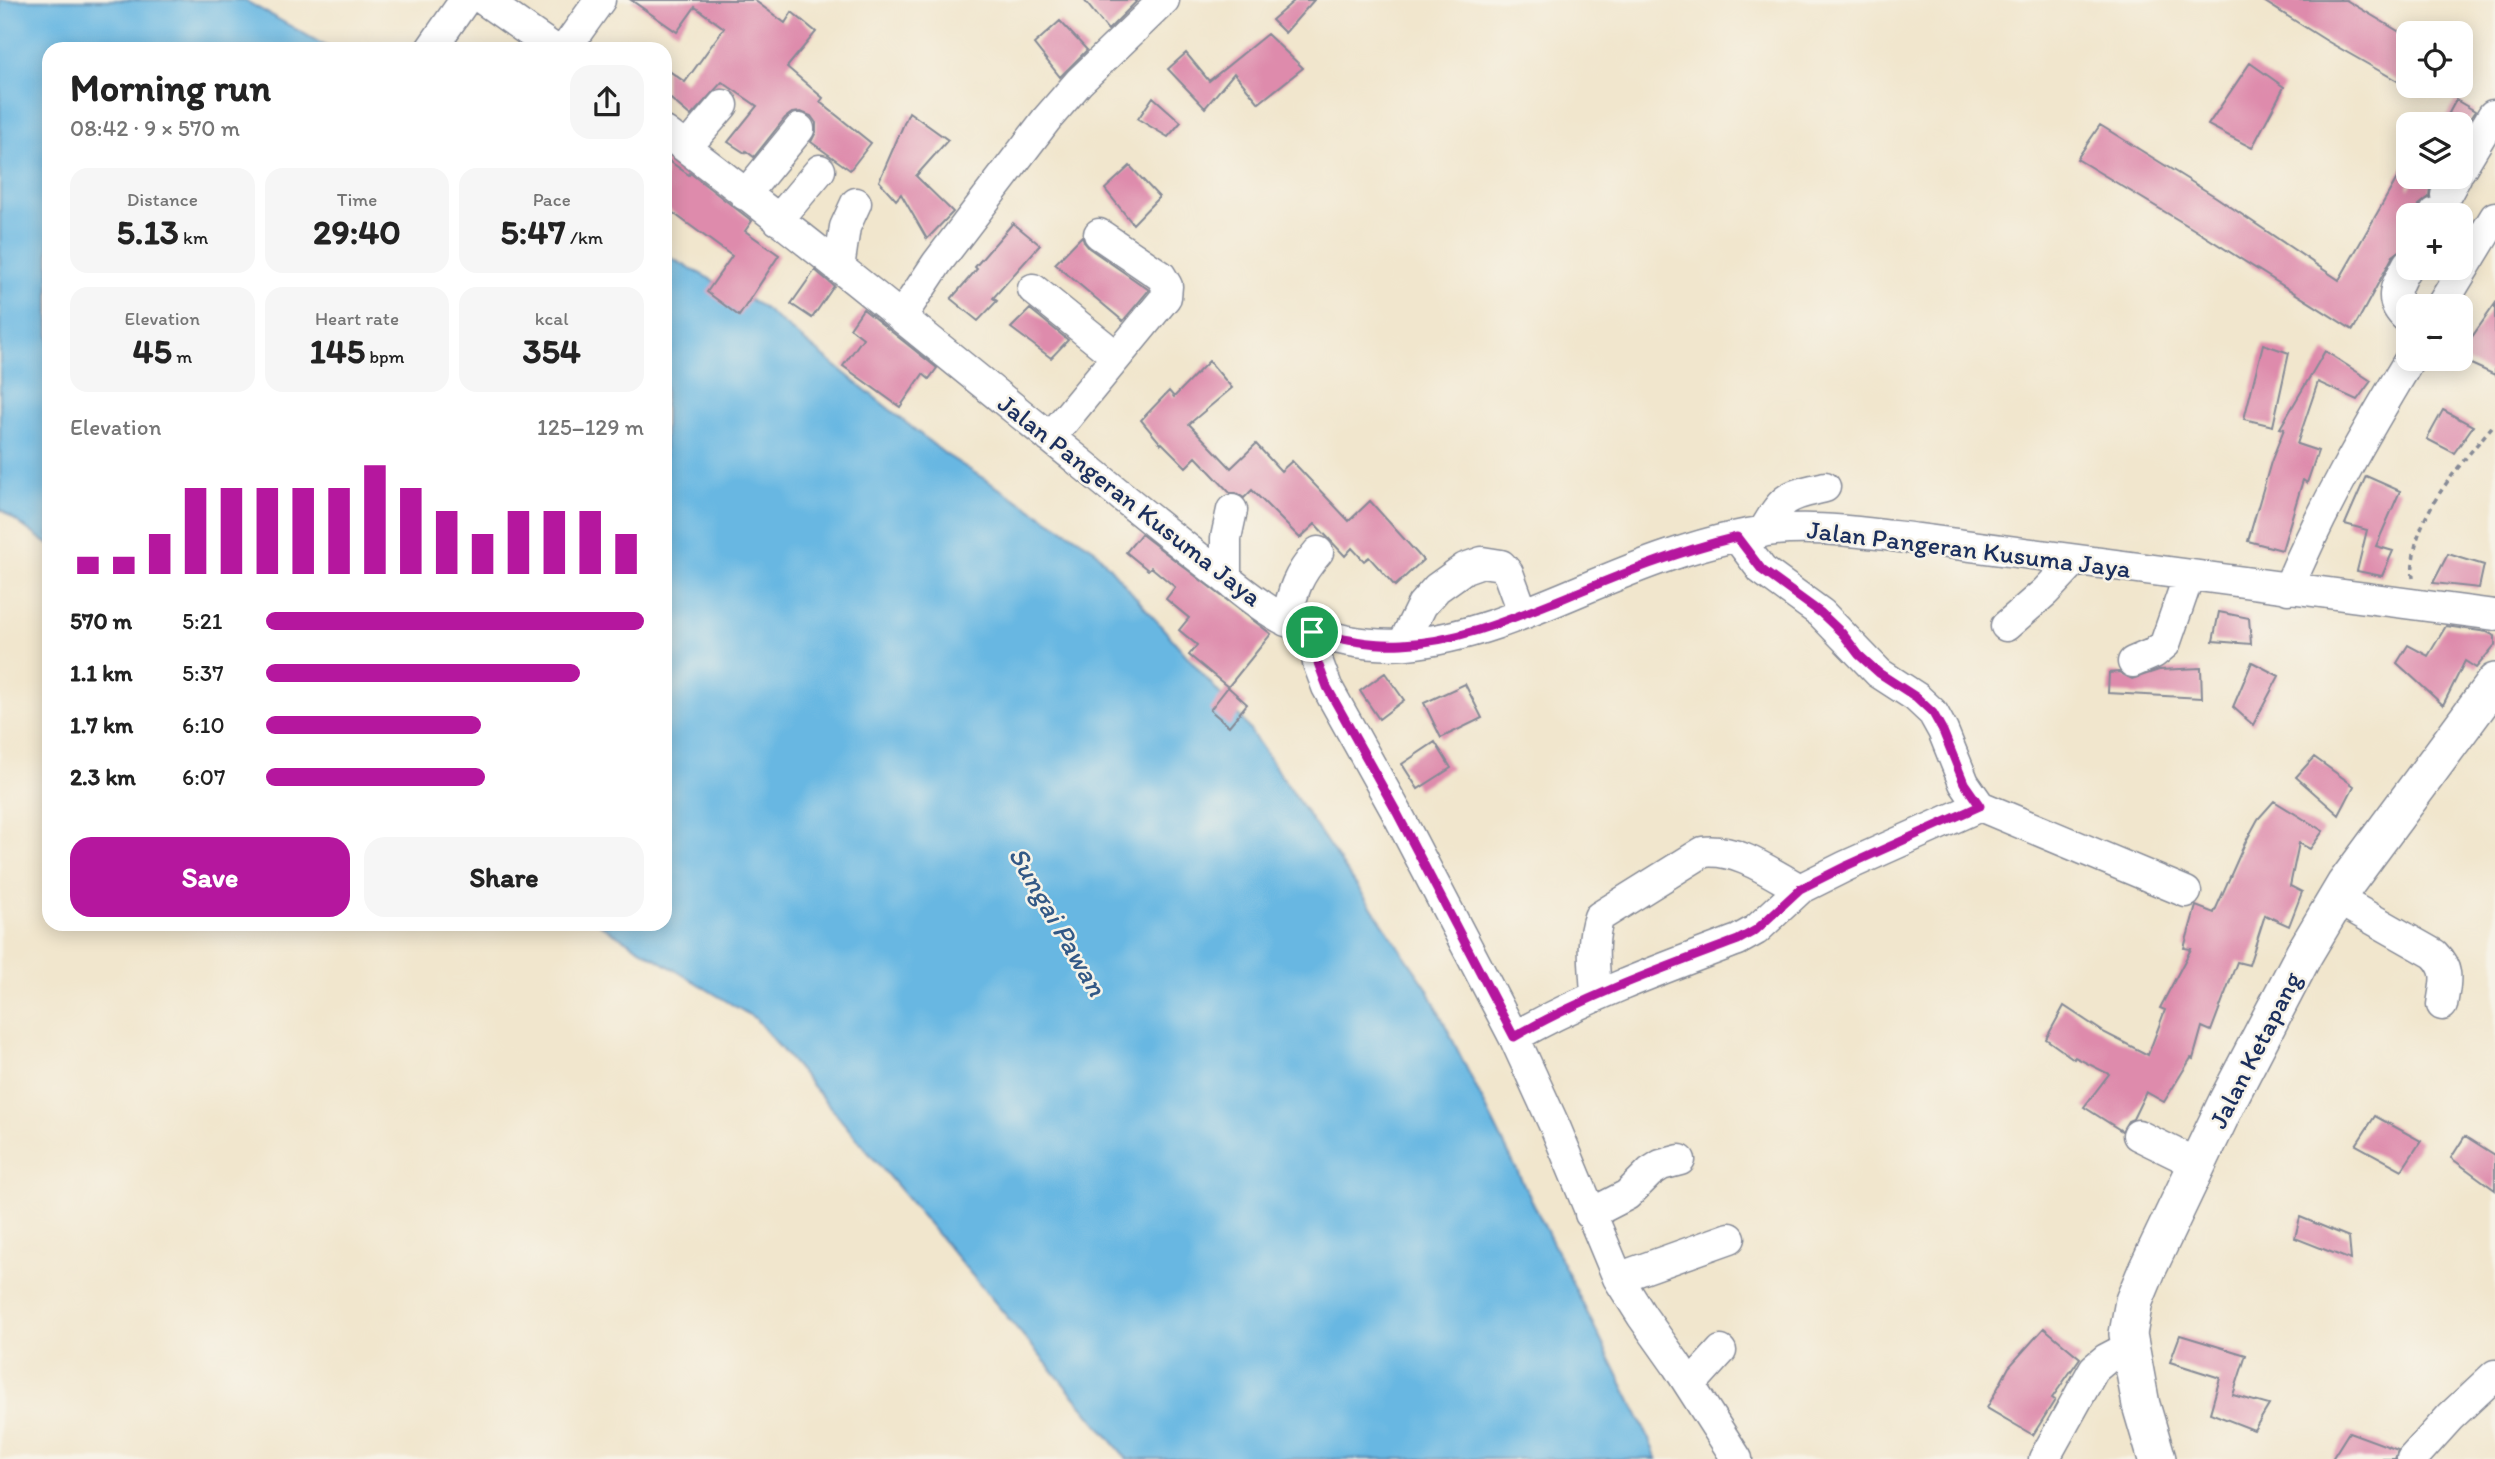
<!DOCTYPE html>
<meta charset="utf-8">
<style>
body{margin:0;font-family:Itim,sans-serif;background:#f6f6f6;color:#222;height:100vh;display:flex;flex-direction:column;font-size:26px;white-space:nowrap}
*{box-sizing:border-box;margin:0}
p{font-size:23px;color:#767676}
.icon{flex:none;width:38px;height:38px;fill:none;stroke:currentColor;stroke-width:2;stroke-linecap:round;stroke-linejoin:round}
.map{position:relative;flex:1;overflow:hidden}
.panel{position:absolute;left:42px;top:42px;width:630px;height:889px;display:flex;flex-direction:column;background:#fff;border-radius:21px;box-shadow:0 4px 18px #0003}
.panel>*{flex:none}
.buttons{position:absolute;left:2396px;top:21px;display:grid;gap:14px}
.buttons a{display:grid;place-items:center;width:77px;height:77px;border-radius:14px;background:#fff;box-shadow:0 4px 18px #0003;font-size:35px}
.pin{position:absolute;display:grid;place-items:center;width:60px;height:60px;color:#fff;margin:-30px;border:4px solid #fff;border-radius:50%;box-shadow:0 2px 7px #0007}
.round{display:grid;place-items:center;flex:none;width:74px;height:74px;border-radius:21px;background:#f6f6f6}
.overview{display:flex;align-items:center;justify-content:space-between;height:119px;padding:0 28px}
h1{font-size:38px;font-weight:700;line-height:52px}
.metrics{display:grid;grid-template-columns:repeat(3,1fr);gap:10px;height:119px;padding:7px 28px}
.metrics div{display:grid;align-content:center;border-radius:18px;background:#f6f6f6;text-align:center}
.metrics b{font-size:35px;font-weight:700}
.metrics small{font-size:19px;font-weight:400}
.metrics p{font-size:19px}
.chart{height:196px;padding:14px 28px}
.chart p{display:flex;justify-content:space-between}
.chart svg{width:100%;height:126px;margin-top:7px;stroke:#b5179e;stroke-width:6}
.primary-button{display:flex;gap:14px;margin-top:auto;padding:14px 28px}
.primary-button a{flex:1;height:80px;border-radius:21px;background:#b5179e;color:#fff;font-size:28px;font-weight:700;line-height:80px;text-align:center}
.primary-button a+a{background:#f6f6f6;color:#222}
ul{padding:0 28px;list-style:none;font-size:23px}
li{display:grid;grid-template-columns:112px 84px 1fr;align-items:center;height:52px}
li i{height:18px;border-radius:9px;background:#b5179e}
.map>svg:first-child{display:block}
.water{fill:#68b7e2;stroke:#4273a0;stroke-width:2}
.building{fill:#de8bac}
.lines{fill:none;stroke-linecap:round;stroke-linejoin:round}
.minor-casing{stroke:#868a96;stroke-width:33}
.major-casing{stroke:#868a96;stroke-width:40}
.path{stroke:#868a96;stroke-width:3.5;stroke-dasharray:5 5;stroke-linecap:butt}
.minor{stroke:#fff;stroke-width:30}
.major{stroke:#fff;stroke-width:37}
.route-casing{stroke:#fff;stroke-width:14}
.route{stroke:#b5179e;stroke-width:9}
.labels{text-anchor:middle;stroke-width:5;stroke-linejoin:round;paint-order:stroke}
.street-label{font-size:26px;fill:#1b2f5e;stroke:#f7f3e8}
.water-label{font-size:28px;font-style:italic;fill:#325886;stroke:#f7f3e8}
</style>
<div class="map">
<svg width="2495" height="1459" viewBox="0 0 2495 1459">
<rect width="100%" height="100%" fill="#f7f3e8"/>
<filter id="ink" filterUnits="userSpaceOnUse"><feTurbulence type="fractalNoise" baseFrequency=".0143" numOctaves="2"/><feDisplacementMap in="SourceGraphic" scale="14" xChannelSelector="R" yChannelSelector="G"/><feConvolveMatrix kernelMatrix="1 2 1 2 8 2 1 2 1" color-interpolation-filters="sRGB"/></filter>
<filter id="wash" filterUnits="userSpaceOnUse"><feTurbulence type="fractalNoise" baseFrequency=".00686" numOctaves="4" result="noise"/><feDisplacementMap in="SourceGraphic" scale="28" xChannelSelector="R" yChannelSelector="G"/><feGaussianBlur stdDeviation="1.57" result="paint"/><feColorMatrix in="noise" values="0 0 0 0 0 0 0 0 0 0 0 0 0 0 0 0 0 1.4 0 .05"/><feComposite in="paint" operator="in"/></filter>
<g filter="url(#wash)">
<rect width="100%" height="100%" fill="#f1e6cd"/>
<path class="water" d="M 0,0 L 244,0 L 331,49 L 49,49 L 49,545 L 0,509 Z
M 665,255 L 761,306 L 945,454 L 1093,548 L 1242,719 L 1427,988 L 1645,1430 L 1657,1459 L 1127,1459 L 756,1019 L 599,924 L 665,924 Z"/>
<g id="blocks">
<path class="building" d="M 631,0 L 754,0 L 785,23 L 792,12 L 816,32 L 787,67 L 823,98 L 820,102 L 871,143 L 850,170 L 811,142 L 816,132 L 816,123 L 811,116 L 801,112 L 792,113 L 785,118 L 754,157 L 746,151 L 745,153 L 728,142 L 757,106 L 722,82 L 691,116 L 665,94 L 665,68 L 685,82 L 724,28 L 695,7 L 677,32 Z
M 1084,0 L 1138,0 L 1108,30 Z
M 1295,0 L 1314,0 L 1285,33 L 1272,20 Z
M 2262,0 L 2346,0 L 2408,37 L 2408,87 L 2327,41 Z
M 1060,21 L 1087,50 L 1060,77 L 1034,44 Z
M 1267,34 L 1303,68 L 1259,103 L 1234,73 L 1205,108 L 1168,69 L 1186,53 L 1209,81 Z
M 2250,63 L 2284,87 L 2252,148 L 2208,125 Z
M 1153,97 L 1181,122 L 1168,137 L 1138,119 Z
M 2456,100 L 2475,111 L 2460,135 L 2460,124 L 2443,124 Z
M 909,112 L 948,140 L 916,176 L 953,212 L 927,239 L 901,194 L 896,200 L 879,181 Z
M 2100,125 L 2216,197 L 2339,280 L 2408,159 L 2408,190 L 2415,177 L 2436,177 L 2430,187 L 2429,197 L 2419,205 L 2417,215 L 2408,215 L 2408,240 L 2404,248 L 2393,256 L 2353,330 L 2195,230 L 2077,159 Z
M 665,158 L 689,175 L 690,173 L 752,221 L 745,231 L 779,255 L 739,316 L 707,292 L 732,256 L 665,207 Z
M 1130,166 L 1159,197 L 1133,224 L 1105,189 Z
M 1013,223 L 1040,245 L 993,298 L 997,301 L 978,321 L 951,299 L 977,269 L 975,267 Z
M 1082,236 L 1084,242 L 1089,248 L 1149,290 L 1123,321 L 1055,264 Z
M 815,270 L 834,286 L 812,318 L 791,304 Z
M 2495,304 L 2495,375 L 2460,359 L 2460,354 Z
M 863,309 L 937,368 L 929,379 L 923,374 L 900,407 L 843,366 L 863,338 L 850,328 Z
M 1030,309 L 1068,340 L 1051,358 L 1011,328 Z
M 2263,344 L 2289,353 L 2273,426 L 2244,419 Z
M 2325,351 L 2371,381 L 2357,400 L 2318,382 L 2297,444 L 2318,451 L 2307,483 L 2303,480 L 2282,550 L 2248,541 L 2271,462 L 2284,429 L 2280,428 Z
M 1209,361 L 1232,388 L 1189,424 L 1231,468 L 1256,444 L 1281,471 L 1292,461 L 1349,521 L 1370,501 L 1423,560 L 1395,586 L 1369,557 L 1364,561 L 1352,548 L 1345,556 L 1315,524 L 1300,538 L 1252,490 L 1244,498 L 1236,493 L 1230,493 L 1196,457 L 1186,467 L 1162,443 L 1161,444 L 1141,420 L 1169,391 L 1174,397 Z
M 2443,410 L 2473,426 L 2454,453 L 2427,439 Z
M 2366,476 L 2400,491 L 2376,546 L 2393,551 L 2382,576 L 2357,571 L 2367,530 L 2345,524 Z
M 1141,534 L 1271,634 L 1228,687 L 1189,655 L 1197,645 L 1179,630 L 1189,618 L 1166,599 L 1175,587 L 1151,567 L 1148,570 L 1126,552 Z
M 2448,554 L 2484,565 L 2479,588 L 2433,583 Z
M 2219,612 L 2249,618 L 2251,644 L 2213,641 Z
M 2446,626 L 2487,632 L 2495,636 L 2495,645 L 2476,668 L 2465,661 L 2443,705 L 2397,663 L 2408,645 L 2428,656 Z
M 2252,662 L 2279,676 L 2253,725 L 2233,707 Z
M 2201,668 L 2202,698 L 2108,693 L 2109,673 L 2119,672 L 2132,679 L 2159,670 Z
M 1385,673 L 1404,700 L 1379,719 L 1360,691 Z
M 1465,684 L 1482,718 L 1441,738 L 1424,703 Z
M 1228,687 L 1247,704 L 1229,726 L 1210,710 Z
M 1435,742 L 1451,768 L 1418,789 L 1402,764 Z
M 2314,757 L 2354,786 L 2339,815 L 2296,777 Z
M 2274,801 L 2323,831 L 2310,849 L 2299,843 L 2290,886 L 2302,892 L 2289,926 L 2265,915 L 2249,965 L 2237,962 L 2211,1031 L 2202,1027 L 2193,1059 L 2191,1058 L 2164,1102 L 2146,1092 L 2133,1119 L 2128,1121 L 2122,1131 L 2084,1107 L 2109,1074 L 2075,1057 L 2074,1059 L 2046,1039 L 2064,1006 L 2105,1033 L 2148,1055 L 2165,1010 L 2160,1008 L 2191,949 L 2184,948 L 2196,906 L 2214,913 L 2245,843 L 2258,819 Z
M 2375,1116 L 2421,1141 L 2402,1170 L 2356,1145 Z
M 2465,1136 L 2495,1155 L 2495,1190 L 2451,1158 Z
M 2300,1217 L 2349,1237 L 2351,1260 L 2295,1238 Z
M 2044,1328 L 2080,1358 L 2052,1398 L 2055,1400 L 2033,1435 L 1987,1408 L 2009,1367 Z
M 2180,1335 L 2246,1355 L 2233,1395 L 2269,1405 L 2254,1430 L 2210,1413 L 2220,1378 L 2170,1362 Z
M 2349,1432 L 2398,1450 L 2395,1459 L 2332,1459 Z"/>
</g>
</g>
<g filter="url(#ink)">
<use href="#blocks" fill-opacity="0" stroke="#868a96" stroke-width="2"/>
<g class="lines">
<defs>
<path id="minor" d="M 484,0 L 554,49
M 431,49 L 465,0
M 565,49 L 600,0
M 665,132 C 806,238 943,351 1080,462 C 1125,499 1170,536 1216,571 C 1239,588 1261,608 1287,621 C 1323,639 1368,647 1407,644 C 1499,635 1581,585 1668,556 C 1706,543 1748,531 1788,529 C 1831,527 1875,534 1918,539 L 2495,615
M 686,148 L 723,105
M 2460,170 L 2493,115
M 745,195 L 799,129
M 2446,195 L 2456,177
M 2434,215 L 2435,213
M 778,220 L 820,170
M 2408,264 C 2396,286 2386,300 2408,319
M 839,268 L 845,227 L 856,203
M 1033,289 L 1116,356
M 2441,306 L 2495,217
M 901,317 L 937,263 L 1046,120 L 1079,82 L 1164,0
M 1050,438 L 1166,297 L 1167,286 L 1161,276 L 1099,234
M 1763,532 C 1785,495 1784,497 1825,487
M 1737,537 L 1762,570 L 1821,613 L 1879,673 L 1916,697 L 1933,713 L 1943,731 L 1964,783 L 1980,806 L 2186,892
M 1226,579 L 1226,538 L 1232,510
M 2288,589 C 2322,508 2365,434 2410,359
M 1286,621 C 1293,590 1297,576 1318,552
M 2006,626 L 2045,592 L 2075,560
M 1312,632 L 1318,663 L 1327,687 L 1396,811 L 1514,1037 L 1556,1129 L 1618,1278 L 1642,1316 L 1676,1364 L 1737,1459
M 1403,644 L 1422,605 L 1437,588 L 1465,568 L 1482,562 L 1501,565 L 1508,573 L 1523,614
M 2133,662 L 2154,653 L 2165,644 L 2189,575
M 2337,899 L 2434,954 C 2451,971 2445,983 2442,1005
M 1596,995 C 1595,969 1590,942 1599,917 L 1703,852 C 1739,848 1770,873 1800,889
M 1514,1037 C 1585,997 1661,969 1738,940 L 1756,930 L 1800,889 L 1846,866 L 1980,806
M 2138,1135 L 2197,1164
M 1590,1214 L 1627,1195 L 1650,1172 L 1661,1165 L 1680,1160
M 1618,1278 L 1730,1238
M 1690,1385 L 1721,1351
M 2044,1459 L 2094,1369 L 2106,1359 L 2129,1347
M 2412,1459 L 2450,1417 L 2495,1375"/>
<path id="major" d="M 2157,1459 L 2141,1405 L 2128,1334 L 2134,1301 L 2147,1270 L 2227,1102 L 2304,954 L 2345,885 L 2495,682"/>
</defs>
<use href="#minor" class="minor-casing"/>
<use href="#major" class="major-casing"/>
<path class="path" d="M 2413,578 C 2408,518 2460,466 2495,423"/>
<use href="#minor" class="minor"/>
<use href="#major" class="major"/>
</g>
</g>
<g class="lines" filter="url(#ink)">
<defs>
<path id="route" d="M 1737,537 L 1762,570 L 1821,613 L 1842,633 L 1859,655 L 1879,673 L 1916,697 L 1933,713 L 1943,731 L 1964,783 L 1980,806 L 1846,866 L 1800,889 L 1756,930 L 1738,940 C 1661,969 1585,996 1514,1037 L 1396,811 L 1327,687 L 1318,663 L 1312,632 C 1342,639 1371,646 1402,644 C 1459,642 1513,618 1566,597 C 1622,574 1678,551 1737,537 Z"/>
</defs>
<use href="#route" class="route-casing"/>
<use href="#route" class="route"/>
</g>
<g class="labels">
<g class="street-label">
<text transform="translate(1130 500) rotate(38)" y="9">Jalan Pangeran Kusuma Jaya</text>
<text transform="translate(1969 549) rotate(7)" y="9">Jalan Pangeran Kusuma Jaya</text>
<text transform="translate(2255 1050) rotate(-63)" y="9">Jalan Ketapang</text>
</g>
<g class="water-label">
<text transform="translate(1058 921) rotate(60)" y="10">Sungai Pawan</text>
</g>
</g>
</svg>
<div class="buttons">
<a><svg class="icon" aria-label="locate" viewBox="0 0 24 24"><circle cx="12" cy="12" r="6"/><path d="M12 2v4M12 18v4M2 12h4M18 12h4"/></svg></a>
<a><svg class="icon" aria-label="layers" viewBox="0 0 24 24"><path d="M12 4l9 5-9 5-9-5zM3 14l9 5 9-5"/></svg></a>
<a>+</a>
<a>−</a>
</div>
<div class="pin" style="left:1312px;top:632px;background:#1e9e55"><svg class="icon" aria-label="arrive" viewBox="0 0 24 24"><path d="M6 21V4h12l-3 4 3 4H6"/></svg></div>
<section class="panel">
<div class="overview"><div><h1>Morning run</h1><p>08:42 · 9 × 570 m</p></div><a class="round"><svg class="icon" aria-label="share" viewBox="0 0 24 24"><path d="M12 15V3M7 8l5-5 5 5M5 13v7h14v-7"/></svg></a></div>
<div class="metrics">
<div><p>Distance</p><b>5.13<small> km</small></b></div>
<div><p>Time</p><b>29:40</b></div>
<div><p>Pace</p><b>5:47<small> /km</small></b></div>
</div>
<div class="metrics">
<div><p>Elevation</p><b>45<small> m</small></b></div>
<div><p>Heart rate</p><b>145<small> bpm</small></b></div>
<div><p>kcal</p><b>354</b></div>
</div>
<div class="chart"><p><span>Elevation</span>125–129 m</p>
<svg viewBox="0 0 160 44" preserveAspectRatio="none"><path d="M5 44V38M15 44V38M25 44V30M35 44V14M45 44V14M55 44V14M65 44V14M75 44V14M85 44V6M95 44V14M105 44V22M115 44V30M125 44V22M135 44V22M145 44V22M155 44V30"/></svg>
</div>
<ul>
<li><b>570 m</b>5:21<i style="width:100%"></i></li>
<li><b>1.1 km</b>5:37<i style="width:83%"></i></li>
<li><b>1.7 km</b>6:10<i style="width:57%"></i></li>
<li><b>2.3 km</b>6:07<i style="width:58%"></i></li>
</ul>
<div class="primary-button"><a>Save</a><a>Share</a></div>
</section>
</div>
